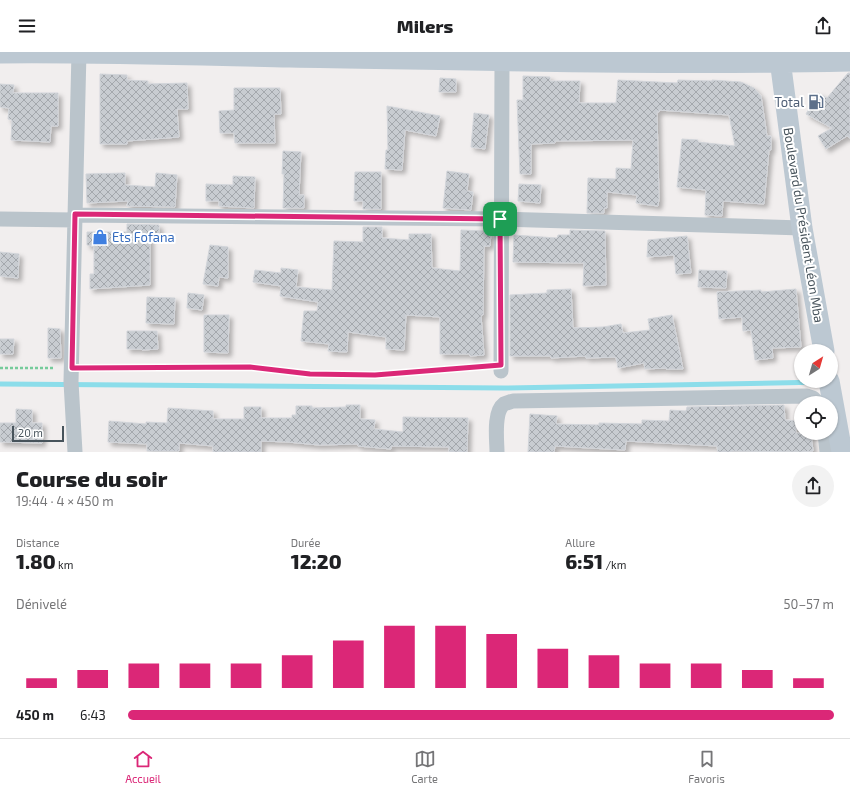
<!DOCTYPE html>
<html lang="fr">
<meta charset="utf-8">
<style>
body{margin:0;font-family:"Exo 2",sans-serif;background:#f2f2f2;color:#202124;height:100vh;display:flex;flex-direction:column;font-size:15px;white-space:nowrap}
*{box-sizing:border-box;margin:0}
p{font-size:13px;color:#757577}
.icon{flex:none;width:22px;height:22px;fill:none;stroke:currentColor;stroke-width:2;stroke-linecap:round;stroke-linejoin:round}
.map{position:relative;height:400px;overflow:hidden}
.side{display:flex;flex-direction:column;background:#fff;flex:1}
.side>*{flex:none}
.needle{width:26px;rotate:37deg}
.controls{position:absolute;left:794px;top:292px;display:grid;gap:8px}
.controls a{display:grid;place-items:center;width:44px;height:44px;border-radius:50%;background:#fff;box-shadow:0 1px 3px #0004;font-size:20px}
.scale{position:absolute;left:12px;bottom:10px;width:52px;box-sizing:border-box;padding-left:4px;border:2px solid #47535b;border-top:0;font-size:11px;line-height:14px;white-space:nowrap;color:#47535b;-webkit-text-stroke:3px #fff;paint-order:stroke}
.pin{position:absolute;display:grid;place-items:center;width:34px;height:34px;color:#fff;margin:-17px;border-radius:8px;box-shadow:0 2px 6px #0006}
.round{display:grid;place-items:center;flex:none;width:42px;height:42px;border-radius:21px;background:#f2f2f2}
.summary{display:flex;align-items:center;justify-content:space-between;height:68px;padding:0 16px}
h1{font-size:22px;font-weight:800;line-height:30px}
.figures{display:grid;grid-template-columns:repeat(3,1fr);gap:6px;height:68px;padding:4px 16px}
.figures div{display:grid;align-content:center}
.figures b{font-size:20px;font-weight:800}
.figures small{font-size:11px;font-weight:400}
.figures p{font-size:11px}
.chart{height:112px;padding:8px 16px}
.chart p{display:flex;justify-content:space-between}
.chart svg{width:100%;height:72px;margin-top:4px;stroke:#db2777;stroke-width:6}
ul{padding:0 16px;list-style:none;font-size:13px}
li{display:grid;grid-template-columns:64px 48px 1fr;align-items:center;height:30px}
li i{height:10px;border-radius:5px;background:#db2777}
header{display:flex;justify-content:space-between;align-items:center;height:52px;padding:0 16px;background:#fff;font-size:18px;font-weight:800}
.dock{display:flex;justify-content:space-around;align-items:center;height:56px;border-top:1px solid #e0e0e0;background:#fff;font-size:11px;color:#757577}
.dock a{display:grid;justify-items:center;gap:2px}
.dock .selected{color:#db2777}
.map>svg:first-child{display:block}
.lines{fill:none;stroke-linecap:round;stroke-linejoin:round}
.stream{stroke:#8cddea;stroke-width:5}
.building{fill:url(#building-cross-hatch);stroke:#d2d5da;filter:url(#shadow)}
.path{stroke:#76cb9b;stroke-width:2.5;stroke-dasharray:3 2;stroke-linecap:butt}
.street{stroke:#bac4cb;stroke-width:15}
.secondary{stroke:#bcc8d2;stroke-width:21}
.route-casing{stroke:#fff;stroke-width:8}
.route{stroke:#db2777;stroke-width:5}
.labels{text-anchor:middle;stroke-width:4;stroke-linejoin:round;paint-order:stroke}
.service-label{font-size:13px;fill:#4e5e75;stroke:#fff;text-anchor:end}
.street-label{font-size:13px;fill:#47535b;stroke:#fff}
.shop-label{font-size:13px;fill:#366cbe;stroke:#fff;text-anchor:start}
</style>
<header><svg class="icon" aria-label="menu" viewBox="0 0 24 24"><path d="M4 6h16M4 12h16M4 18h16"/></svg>Milers<svg class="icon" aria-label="share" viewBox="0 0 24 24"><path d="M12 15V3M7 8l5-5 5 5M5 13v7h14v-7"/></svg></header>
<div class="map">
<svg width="850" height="400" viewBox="0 0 850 400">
<defs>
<pattern id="building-cross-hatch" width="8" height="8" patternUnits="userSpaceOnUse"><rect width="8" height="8" fill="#c8ccd1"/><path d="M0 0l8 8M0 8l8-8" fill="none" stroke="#a4a8ad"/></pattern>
<filter id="shadow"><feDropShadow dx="3.5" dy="3.5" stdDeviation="2" flood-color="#0004"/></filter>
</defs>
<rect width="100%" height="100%" fill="#f1eeee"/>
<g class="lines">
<path class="stream" d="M 0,332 L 504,336 L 825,330"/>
</g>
<path class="building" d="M 848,21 L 850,21 L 850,86 L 847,84 L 826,97 L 818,84 L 832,76 L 806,62 L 818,41 L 827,46 Z
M 100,22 L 127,23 L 127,28 L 148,29 L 148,32 L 187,31 L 188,57 L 177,57 L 179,85 L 127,89 L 127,92 L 100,92 Z
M 523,24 L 550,25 L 550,29 L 580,29 L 579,51 L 616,51 L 618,28 L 677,31 L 678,28 L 712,29 L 712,28 L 741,30 L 754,36 L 761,44 L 767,84 L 771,84 L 771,98 L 769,98 L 764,152 L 723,149 L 722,164 L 705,163 L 706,138 L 677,135 L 682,87 L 698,88 L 698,90 L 735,94 L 729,63 L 659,58 L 659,60 L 657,60 L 659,147 L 658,154 L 636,151 L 637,143 L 607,140 L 607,156 L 604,156 L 604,161 L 587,161 L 588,126 L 616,127 L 616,116 L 631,117 L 633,88 L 555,89 L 555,91 L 531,92 L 531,122 L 520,122 L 517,48 L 523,48 Z
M 440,26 L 456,27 L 456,40 L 439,40 Z
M 0,32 L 14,33 L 13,41 L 58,41 L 58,74 L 51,74 L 50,90 L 11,88 L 12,68 L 8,67 L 9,56 L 0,55 Z
M 234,36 L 280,36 L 281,62 L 274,62 L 275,91 L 235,91 L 234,81 L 220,81 L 219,59 L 234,58 Z
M 387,54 L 440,64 L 436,84 L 405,78 L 402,118 L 385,117 L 386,98 L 388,98 Z
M 474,61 L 489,63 L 485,97 L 471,95 Z
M 283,99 L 301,100 L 299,143 L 304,143 L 304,156 L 283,156 L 284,122 L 282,122 Z
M 447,119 L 469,122 L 467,139 L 473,140 L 471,158 L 443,156 Z
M 355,120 L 381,120 L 381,157 L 363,157 L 363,149 L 354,149 Z
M 125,121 L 125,133 L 155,135 L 156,121 L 177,123 L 175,155 L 127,154 L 128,149 L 87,151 L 86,122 Z
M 233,124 L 255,125 L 254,156 L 219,154 L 219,149 L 206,149 L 206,132 L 233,133 Z
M 519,132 L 541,133 L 540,151 L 518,149 Z
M 127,172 L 159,173 L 159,182 L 150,182 L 150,233 L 90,237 L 90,222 L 94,222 L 94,194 L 87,193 L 87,180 L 127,180 Z
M 363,175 L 382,175 L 382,186 L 409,188 L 409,182 L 431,182 L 432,216 L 460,219 L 461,178 L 484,179 L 484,181 L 491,181 L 490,194 L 484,194 L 483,263 L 481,263 L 484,303 L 470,304 L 470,302 L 440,302 L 440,265 L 406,263 L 404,298 L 386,297 L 386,285 L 348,280 L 347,300 L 328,299 L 329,292 L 301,289 L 304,259 L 317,259 L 318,250 L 280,244 L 281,234 L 253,230 L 255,218 L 281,221 L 281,216 L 298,218 L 296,235 L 332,238 L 334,189 L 363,190 Z
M 570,178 L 605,179 L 606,233 L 583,234 L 584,211 L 513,210 L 514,183 L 557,186 L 558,183 L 570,183 Z
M 687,184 L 691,221 L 676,222 L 674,203 L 647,205 L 648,188 Z
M 210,193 L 228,195 L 228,226 L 219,225 L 218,234 L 203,232 Z
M 0,200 L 19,202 L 18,226 L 0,224 Z
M 699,218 L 727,219 L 726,236 L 698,235 Z
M 571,237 L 573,276 L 603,275 L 621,272 L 623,281 L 650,278 L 648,267 L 672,263 L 683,317 L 666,317 L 666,316 L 645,317 L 644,311 L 618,316 L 616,305 L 586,306 L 586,304 L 551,306 L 551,304 L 510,304 L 510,243 L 547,241 L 547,238 Z
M 796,237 L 801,295 L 772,296 L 773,306 L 755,308 L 751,278 L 743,279 L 742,265 L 719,267 L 717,240 L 761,238 L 761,240 Z
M 188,241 L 204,243 L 202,258 L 187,256 Z
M 147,245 L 175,246 L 174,272 L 146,271 Z
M 204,263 L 229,263 L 228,301 L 204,300 Z
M 48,276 L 60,277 L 61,306 L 48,306 Z
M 127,279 L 157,279 L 158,297 L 142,298 L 141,297 L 127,297 Z
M 0,287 L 14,287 L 13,302 L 0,302 Z
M 346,353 L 360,353 L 360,367 L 375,368 L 374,377 L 403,380 L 403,365 L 468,366 L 467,400 L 449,400 L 449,395 L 391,394 L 391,397 L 358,394 L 358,392 L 319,393 L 288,390 L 261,389 L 261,400 L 213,400 L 213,394 L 179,391 L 179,399 L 147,399 L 147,392 L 108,390 L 109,369 L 146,372 L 146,370 L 167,371 L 168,356 L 213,359 L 213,367 L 244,367 L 244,355 L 261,355 L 261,366 L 292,366 L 292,363 L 296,363 L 296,354 L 312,354 L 312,356 L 346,355 Z
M 784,353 L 785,368 L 796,369 L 796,381 L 811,381 L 813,399 L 801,400 L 731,399 L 731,400 L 718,400 L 717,394 L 626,389 L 625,398 L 555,394 L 554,400 L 528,400 L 530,362 L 557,364 L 556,372 L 599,373 L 599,371 L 642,372 L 642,368 L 669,369 L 670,358 L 686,359 L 687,355 Z
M 16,357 L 32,358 L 32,371 L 42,371 L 42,391 L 0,390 L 0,371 L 16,371 Z"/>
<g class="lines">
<path class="path" d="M 0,316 L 55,316
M 86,316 L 251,315 L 310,322 L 375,323 L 486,314"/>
<path class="street" d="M 75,163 L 500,167 L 802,176
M 0,167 L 75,168
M 501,319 L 502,9
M 825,381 L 827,400
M 75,400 L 71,330 L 79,0
M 497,400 C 497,389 493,360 504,352 C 506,351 510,350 513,349 L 807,344 L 813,346 L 818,351"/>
<path class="secondary" d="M 779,0 L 802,176 L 824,299
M 0,1 C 97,0 194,3 290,5 C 477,8 664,13 850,9
M 829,329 L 842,400"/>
</g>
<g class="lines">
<defs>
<path id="route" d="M 75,162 L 500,167 L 501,313 L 375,323 L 310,322 L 250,315 L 72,316 Z"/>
</defs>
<use href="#route" class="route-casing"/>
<use href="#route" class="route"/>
</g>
<defs>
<symbol id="fuel-bare" viewBox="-9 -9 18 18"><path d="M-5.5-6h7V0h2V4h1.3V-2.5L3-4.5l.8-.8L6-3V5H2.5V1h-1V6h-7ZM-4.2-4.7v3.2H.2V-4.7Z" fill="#5c6f8a" stroke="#fff" stroke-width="2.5" paint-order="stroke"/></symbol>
<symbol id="shop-bare" viewBox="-9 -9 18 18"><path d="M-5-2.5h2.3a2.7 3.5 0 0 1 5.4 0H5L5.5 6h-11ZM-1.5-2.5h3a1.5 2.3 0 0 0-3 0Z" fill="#3f7fe0" stroke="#fff" stroke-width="2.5" paint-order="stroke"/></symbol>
</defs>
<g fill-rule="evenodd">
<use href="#fuel-bare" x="805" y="39" width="22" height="22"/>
<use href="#shop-bare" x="89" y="174" width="22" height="22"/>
</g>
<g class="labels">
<g class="service-label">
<text x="804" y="55">Total</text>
</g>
<g class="street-label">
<text transform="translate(804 173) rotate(81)" y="5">Boulevard du Président Léon Mba</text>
</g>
<g class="shop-label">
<text x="112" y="190">Ets Fofana</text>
</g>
</g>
</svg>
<div class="controls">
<a><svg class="needle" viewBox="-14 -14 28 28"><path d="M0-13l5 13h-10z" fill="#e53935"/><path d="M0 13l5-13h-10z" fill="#757577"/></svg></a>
<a><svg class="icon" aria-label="locate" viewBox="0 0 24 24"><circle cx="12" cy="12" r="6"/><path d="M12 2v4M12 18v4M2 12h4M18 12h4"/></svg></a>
</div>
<div class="scale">20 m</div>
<div class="pin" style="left:500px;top:167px;background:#1e9e55"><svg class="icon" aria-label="arrive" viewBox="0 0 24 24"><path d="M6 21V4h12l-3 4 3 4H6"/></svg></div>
</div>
<section class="side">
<div class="summary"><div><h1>Course du soir</h1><p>19:44 · 4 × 450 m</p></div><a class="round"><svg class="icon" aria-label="share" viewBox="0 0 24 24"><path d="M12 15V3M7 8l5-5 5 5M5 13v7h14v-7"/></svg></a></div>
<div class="figures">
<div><p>Distance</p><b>1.80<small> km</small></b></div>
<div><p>Durée</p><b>12:20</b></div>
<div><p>Allure</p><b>6:51<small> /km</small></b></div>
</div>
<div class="chart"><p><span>Dénivelé</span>50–57 m</p>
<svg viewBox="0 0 160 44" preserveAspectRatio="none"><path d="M5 44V38M15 44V33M25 44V29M35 44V29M45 44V29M55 44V24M65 44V15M75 44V6M85 44V6M95 44V11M105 44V20M115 44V24M125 44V29M135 44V29M145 44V33M155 44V38"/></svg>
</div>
<ul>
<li><b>450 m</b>6:43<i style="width:100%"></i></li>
</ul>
</section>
<nav class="dock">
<a class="selected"><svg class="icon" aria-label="home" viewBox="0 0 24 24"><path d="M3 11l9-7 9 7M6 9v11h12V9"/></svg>Accueil</a>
<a><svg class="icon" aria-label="map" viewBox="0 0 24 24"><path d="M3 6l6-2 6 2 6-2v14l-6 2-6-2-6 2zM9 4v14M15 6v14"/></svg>Carte</a>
<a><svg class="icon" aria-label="saved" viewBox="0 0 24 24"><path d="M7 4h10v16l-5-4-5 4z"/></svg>Favoris</a>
</nav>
